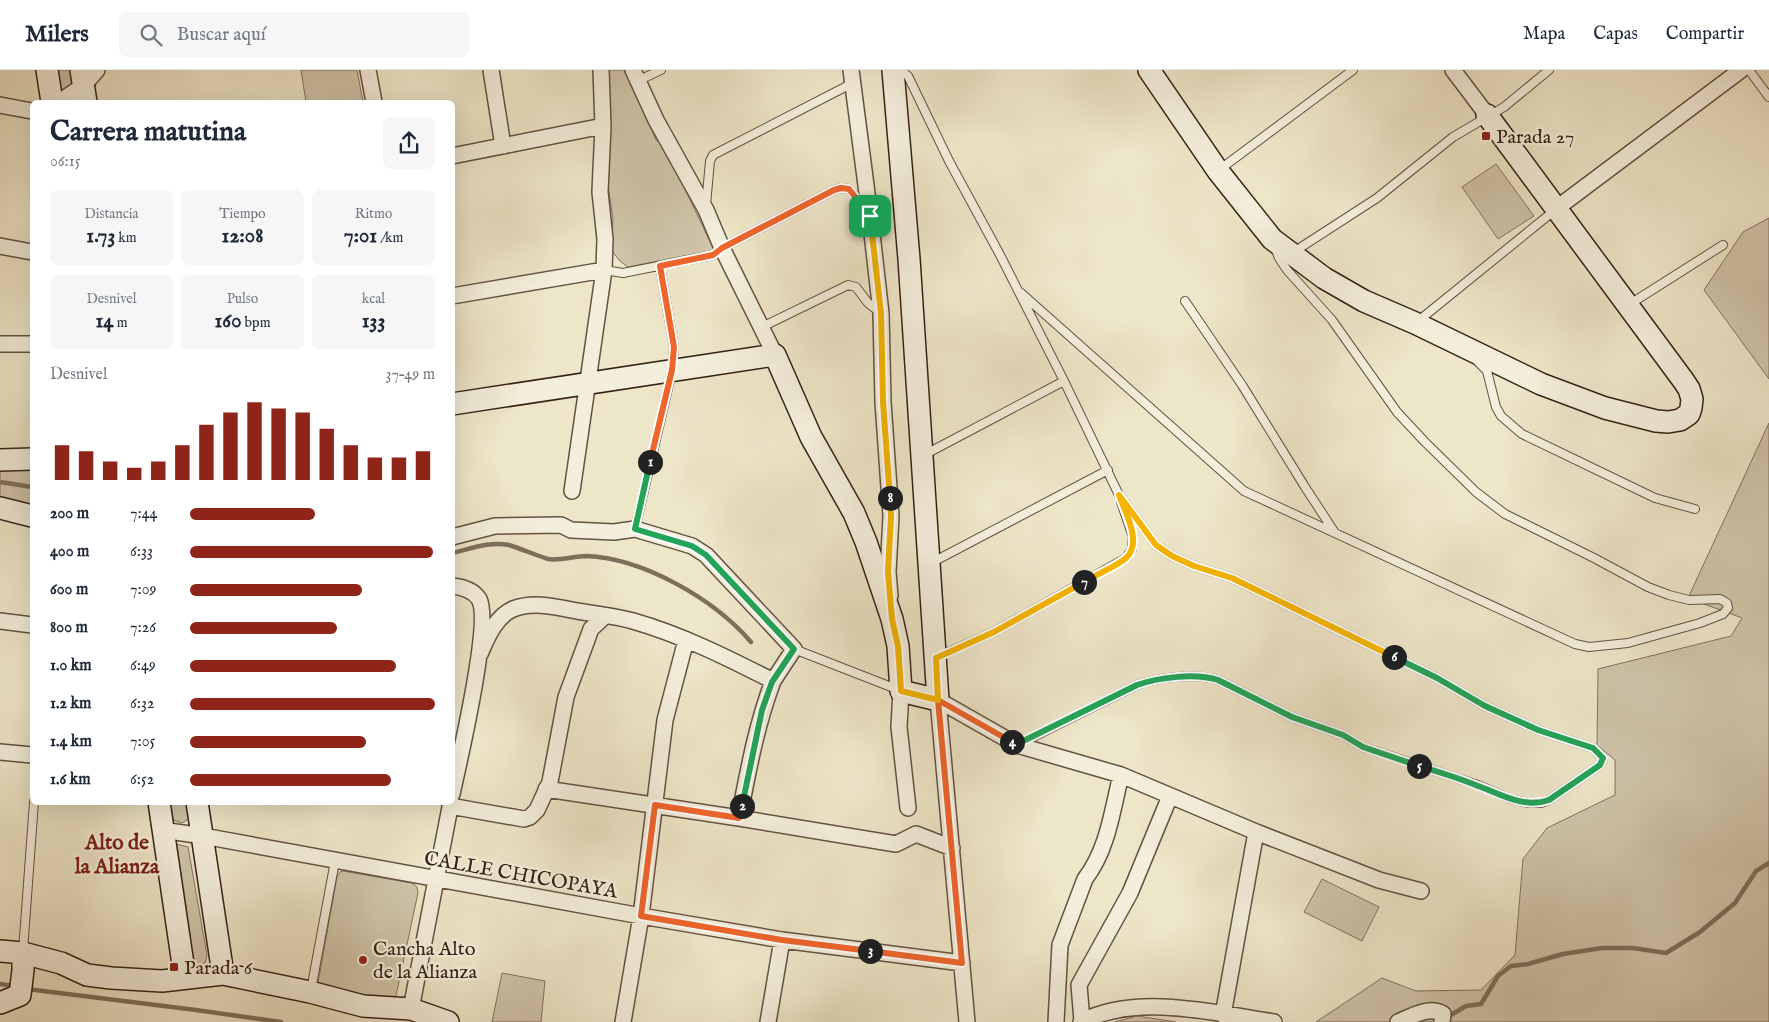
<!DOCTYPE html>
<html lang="es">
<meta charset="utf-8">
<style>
body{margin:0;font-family:"IM FELL English",serif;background:#f6f6f7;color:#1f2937;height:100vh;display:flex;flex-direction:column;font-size:19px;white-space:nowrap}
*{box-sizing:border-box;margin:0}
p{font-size:16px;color:#747a83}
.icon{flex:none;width:28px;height:28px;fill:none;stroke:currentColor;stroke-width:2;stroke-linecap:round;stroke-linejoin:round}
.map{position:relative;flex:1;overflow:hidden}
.side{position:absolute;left:30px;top:30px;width:425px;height:705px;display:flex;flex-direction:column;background:#fff;border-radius:8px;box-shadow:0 5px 20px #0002}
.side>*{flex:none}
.pin{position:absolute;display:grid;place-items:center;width:42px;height:42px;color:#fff;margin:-21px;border-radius:10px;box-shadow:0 2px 8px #0006}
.km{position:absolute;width:25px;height:25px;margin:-12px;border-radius:50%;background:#222;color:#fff;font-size:14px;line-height:25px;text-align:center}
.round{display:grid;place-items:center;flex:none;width:52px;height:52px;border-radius:8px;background:#f6f6f7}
.overview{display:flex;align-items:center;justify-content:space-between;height:85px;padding:0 20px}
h1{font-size:28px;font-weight:800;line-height:38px}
.metrics{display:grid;grid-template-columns:repeat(3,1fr);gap:8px;height:85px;padding:5px 20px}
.metrics div{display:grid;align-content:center;border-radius:8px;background:#f6f6f7;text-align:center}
.metrics b{font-size:21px;font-weight:800}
.metrics small{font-size:14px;font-weight:400}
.metrics p{font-size:14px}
.chart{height:140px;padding:10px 20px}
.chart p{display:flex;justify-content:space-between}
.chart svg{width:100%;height:90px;margin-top:5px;stroke:#8f2418;stroke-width:6}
ul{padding:0 20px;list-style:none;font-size:16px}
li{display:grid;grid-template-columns:80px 60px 1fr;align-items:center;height:38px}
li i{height:12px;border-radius:6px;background:#8f2418}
header{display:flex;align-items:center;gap:30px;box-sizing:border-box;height:70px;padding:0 25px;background:#fff;border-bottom:1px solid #e0e1e3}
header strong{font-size:24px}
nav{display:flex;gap:28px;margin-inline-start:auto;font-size:18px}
.search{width:350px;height:45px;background:#f6f6f7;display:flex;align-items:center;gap:12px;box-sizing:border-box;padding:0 18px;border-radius:8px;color:#747a83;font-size:19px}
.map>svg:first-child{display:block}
.green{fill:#cfc5aa;stroke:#827360}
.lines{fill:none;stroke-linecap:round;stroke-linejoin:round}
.stream{stroke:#7e6f5c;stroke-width:4.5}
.lane-casing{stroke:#635242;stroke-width:10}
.street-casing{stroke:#635242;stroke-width:18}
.secondary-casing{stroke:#352115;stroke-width:24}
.lane{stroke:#f4efdc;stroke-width:8}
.street{stroke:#f4efdc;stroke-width:15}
.secondary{stroke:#f4efdc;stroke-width:21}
.split-1-casing{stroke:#fff;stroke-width:10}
.split-2-casing{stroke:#fff;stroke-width:10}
.split-3-casing{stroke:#fff;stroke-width:10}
.split-4-casing{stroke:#fff;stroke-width:10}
.split-5-casing{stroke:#fff;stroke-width:10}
.split-6-casing{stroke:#fff;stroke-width:10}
.split-7-casing{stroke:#fff;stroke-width:10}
.split-8-casing{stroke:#fff;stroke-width:10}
.split-9-casing{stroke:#fff;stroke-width:10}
.split-1{stroke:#f0652b;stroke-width:6}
.split-2{stroke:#22a559;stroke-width:6}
.split-3{stroke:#f0652b;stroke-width:6}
.split-4{stroke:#f0652b;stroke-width:6}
.split-5{stroke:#22a559;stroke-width:6}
.split-6{stroke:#22a559;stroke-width:6}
.split-7{stroke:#f5b400;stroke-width:6}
.split-8{stroke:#f5b400;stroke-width:6}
.split-9{stroke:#f5b400;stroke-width:6}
.poi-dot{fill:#8f2418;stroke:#f4efdc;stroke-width:2}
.labels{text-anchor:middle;stroke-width:4.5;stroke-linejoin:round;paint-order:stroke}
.poi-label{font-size:20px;fill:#352115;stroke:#f4efdc;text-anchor:start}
.street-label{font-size:20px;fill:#352115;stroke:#f4efdc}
.neighbourhood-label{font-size:21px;font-weight:bold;fill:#7a1f14;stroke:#f4efdc}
</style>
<header>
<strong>Milers</strong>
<div class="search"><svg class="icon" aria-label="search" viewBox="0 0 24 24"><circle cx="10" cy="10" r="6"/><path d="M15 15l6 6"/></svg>Buscar aquí</div>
<nav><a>Mapa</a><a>Capas</a><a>Compartir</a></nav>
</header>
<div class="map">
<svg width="1769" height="952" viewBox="0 0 1769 952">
<rect width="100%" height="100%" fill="#eee6c9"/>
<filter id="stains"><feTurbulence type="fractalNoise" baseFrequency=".004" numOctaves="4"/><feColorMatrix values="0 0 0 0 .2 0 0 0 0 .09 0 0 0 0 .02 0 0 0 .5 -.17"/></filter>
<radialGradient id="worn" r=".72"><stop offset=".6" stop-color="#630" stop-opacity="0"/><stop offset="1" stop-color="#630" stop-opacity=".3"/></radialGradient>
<path class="green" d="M 52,0 L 72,0 L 74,13 L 66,21 L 58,19 Z
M 301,0 L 357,0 L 363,32 L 306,32 Z
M 606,0 L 626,0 L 656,70 L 664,75 L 714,180 L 628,197 L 620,191 L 611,180 L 613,149 L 607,109 Z
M 1496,94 L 1534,146 L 1498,169 L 1462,117 Z
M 1769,148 L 1769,309 L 1704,220 L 1743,162 Z
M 1769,353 L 1769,952 L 1316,952 L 1382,908 L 1416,921 L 1481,920 L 1515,885 L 1523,789 L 1547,758 L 1615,725 L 1615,690 L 1597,675 L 1598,599 L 1731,566 L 1742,548 L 1688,528 Z
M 0,395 L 32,396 L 32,441 L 0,433 Z
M 169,733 L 190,733 L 190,748 L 182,753 L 173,750 Z
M 172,773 L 188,777 L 207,885 L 205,893 L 202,895 L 193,895 Z
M 343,801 L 412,813 L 417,817 L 418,823 L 395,930 L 390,934 L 318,913 L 337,807 L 340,802 Z
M 1322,809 L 1379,837 L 1362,871 L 1304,842 Z
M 502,903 L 545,911 L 541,952 L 492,952 Z
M 1137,946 L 1176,952 L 1115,952 Z"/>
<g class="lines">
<path class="stream" d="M 0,412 L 32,417
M 452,483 C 470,479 490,471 509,475 C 522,479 535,485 548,489 C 560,491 574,486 586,486 C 643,488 714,529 751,572
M 0,914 L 14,916
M 27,919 L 196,940 L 281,952
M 1446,948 L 1466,936 L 1481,934 L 1498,906 L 1511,896 L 1528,894 L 1563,884 L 1602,878 L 1633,878 L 1666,883 L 1700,862 L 1735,833 L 1756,801 L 1769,793"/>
<defs>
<path id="lane" d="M 901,0 L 908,6 L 949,91 L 999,183 L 1064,311 L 1119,425 L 1156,475 L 1172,486 L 1194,496 L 1232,508 L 1437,608 L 1485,636 L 1538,660 L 1593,678 L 1603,688 L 1600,695 L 1549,730 L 1541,733 L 1528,733 L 1511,729 L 1478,715 L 1363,677 L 1343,665 L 1292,647 L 1218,610 C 1195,603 1159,607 1137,615 L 1019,674
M 1749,0 L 1769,27
M 637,11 L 661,0
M 1219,100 L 1353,0
M 706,135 L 710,91 L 713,85 L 853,13
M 1292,183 L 1377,128 L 1453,67 L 1504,37 L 1549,0
M 604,200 L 623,203 L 713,185 L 722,178 L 834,120 L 841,118 L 849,119 L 867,142
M 1021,223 L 1244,421 L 1575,574 L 1589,577 L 1628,573 L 1700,553 L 1723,544 L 1728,538 L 1727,533 L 1720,529 L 1689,530 L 1669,525 L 1648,517 L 1594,488 L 1505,444 L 1476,422 L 1424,371 L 1397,342 L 1332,250 L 1287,200 L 1279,188 L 1276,180
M 1185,231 L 1242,315 L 1305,417 L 1335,463
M 1630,234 L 1723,175
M 1417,252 L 1555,140
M 762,257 L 848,215 L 856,217 L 868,233 L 881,243
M 1478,292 L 1487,301 L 1496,337 L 1501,346 L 1522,364 L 1655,428 L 1695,439
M 924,385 L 1064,311
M 635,459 L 672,301 L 674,277 L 660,196
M 931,493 L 1108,400
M 794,579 L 899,620
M 937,587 L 994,562 L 1126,488 L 1132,479 L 1133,467 L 1121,432
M 23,881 L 34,732
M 311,920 L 335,791"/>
<path id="street" d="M 368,0 L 374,32
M 491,0 L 503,76
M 633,0 L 656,50 L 706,140 L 722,178 L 775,285
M 851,0 L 870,146 L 881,243 L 883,332 L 891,446 L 888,502 L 890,526
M 1453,0 L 1487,45
M 59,32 L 83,16 L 97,0
M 0,35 L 32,41
M 452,86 L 603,56
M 1557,138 L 1741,0
M 0,176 L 32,182
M 452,226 L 604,200
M 0,274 L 32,274
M 572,421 L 604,200 L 605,169 L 600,122 L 603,56 L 601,0
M 452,467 L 495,456 L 561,455 L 571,460 L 614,462 L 635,459 L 692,476 L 706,485 L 794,579 L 773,611 C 728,588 682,565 633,551 C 615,546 595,544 577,541 C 556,537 534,531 513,539 C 495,547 487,568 480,584
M 452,516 C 463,517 473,520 479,529 C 492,551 459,692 452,724
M 0,551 L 32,555
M 901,621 L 899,657 L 908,738
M 938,630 L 1017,675 L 1121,705 L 1256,762 L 1379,810 L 1421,821
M 938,630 L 967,952
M 0,682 L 32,685
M 546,719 L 739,748 L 896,774 L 916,764 L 952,778
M 450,736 L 524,749 L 530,747 L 537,740 L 550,712 L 566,627 L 591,559 L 605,546
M 739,748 C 748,702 756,656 773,611
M 162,760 L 203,766 L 641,846 L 782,870 L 962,893
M 411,939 L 451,732
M 1223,945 L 1256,762
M 1082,951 L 1079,915 L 1130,823 L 1170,726
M 623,952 L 641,846 L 665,650 L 686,570
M 768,952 L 782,870
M 1056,952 L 1060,875 L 1085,809 C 1108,779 1112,741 1121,705
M 1081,952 C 1136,923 1215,943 1274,952
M 1398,952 C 1410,947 1430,935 1443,944 L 1442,952"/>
<path id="secondary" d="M 47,0 L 52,32
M 81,0 L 86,32
M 1149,0 L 1218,101 L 1272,169 L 1324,208 L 1364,231 L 1415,253 L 1541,314 L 1605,338 L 1656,351 L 1668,352 L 1680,350 L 1689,344 L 1691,338 L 1692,329 L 1689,319 L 1683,310 L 1487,45
M 452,334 L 775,285 L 811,367 L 854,443 L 866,472 L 892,549 L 898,576 L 901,621 L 938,630 L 909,189 L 893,0
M 0,390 L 32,389
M 0,438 L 32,446
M 159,732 L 185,908
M 197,732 L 223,904
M 0,881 L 23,883 L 61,893 L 87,905 L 111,908 L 162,911 L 223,904 L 310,922 L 363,936 L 411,939 L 448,952
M 0,933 L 20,925 L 23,900 L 23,883"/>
</defs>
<use href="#lane" class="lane-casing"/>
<use href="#street" class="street-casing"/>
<use href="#secondary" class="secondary-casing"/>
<use href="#lane" class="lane"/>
<use href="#street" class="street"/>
<use href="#secondary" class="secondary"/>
</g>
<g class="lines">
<defs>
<path id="split-1" d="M 650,392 L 672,300 L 674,277 L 660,196 L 713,185 L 722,178 L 834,120 L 841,118 L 849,119 L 870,146"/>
<path id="split-2" d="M 650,392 L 635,459 L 692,476 L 706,485 L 794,579 L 772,612 L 762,640 L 742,736"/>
<path id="split-3" d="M 742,736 L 739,748 L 655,735 L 641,846 L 782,870 L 870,881"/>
<path id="split-4" d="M 870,881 L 962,893 L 938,630 L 1012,672"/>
<path id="split-5" d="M 1012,672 L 1017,674 L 1137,615 C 1160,607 1195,603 1218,610 L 1292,647 L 1343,665 L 1363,677 L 1419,696"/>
<path id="split-6" d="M 1394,587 L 1437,608 L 1485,636 L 1538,660 L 1593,678 L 1603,688 L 1600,695 L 1549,730 C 1524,739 1501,724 1478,716 C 1459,708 1439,702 1419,696"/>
<path id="split-7" d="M 1084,512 C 1095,505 1117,496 1126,488 C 1143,473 1125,442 1119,425 L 1156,475 L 1172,486 L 1194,496 L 1232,508 L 1394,587"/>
<path id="split-8" d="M 890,428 L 891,446 L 888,502 L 892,549 L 898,576 L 901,621 L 938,630 L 936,588 L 994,562 L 1084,512"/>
<path id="split-9" d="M 870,146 L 881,243 L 883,332 L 890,428"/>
</defs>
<use href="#split-1" class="split-1-casing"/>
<use href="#split-2" class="split-2-casing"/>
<use href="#split-3" class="split-3-casing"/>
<use href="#split-4" class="split-4-casing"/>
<use href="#split-5" class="split-5-casing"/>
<use href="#split-6" class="split-6-casing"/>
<use href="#split-7" class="split-7-casing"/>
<use href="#split-8" class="split-8-casing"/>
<use href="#split-9" class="split-9-casing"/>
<use href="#split-1" class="split-1"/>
<use href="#split-2" class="split-2"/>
<use href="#split-3" class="split-3"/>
<use href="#split-4" class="split-4"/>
<use href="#split-5" class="split-5"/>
<use href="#split-6" class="split-6"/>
<use href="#split-7" class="split-7"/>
<use href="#split-8" class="split-8"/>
<use href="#split-9" class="split-9"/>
</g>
<g class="poi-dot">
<rect x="1481" y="61" width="10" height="10" rx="2.5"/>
<circle cx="363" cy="890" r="5"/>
<rect x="169" y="892" width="10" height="10" rx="2.5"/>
</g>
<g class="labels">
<g class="poi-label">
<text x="1496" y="73">Parada 27</text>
<text x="373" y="885">Cancha Alto<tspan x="373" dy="23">de la Alianza</tspan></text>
<text x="184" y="904">Parada 6</text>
</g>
<g class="street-label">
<text transform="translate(521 804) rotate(10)" y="7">CALLE CHICOPAYA</text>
</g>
<g class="neighbourhood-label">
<text x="117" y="779">Alto de<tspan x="117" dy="24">la Alianza</tspan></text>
</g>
</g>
<rect width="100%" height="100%" filter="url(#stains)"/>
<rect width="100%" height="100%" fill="url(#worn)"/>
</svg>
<div class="pin" style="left:870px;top:146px;background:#1e9e55"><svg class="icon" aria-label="arrive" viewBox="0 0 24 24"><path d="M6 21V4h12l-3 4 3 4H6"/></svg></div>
<b class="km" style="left:650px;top:392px">1</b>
<b class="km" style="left:742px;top:736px">2</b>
<b class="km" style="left:870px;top:881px">3</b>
<b class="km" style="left:1012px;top:672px">4</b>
<b class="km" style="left:1419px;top:696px">5</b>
<b class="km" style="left:1394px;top:587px">6</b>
<b class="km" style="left:1084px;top:512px">7</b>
<b class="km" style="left:890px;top:428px">8</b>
<section class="side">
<div class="overview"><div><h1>Carrera matutina</h1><p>06:15</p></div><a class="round"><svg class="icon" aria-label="share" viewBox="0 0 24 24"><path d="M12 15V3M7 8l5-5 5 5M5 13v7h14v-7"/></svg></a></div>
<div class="metrics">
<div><p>Distancia</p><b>1.73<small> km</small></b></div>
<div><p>Tiempo</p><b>12:08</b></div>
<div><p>Ritmo</p><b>7:01<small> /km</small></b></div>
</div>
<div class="metrics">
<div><p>Desnivel</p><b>14<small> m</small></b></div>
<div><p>Pulso</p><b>160<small> bpm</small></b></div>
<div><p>kcal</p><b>133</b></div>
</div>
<div class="chart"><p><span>Desnivel</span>37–49 m</p>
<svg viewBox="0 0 160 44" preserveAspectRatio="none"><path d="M5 44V27M15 44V30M25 44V35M35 44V38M45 44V35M55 44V27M65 44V17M75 44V11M85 44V6M95 44V9M105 44V11M115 44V19M125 44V27M135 44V33M145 44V33M155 44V30"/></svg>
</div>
<ul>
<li><b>200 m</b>7:44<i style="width:51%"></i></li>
<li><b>400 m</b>6:33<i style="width:99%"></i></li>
<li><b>600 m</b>7:09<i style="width:70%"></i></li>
<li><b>800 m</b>7:26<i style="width:60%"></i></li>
<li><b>1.0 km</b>6:49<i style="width:84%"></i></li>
<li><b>1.2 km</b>6:32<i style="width:100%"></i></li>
<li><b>1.4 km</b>7:05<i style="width:72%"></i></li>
<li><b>1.6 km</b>6:52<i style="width:82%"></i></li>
</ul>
</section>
</div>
